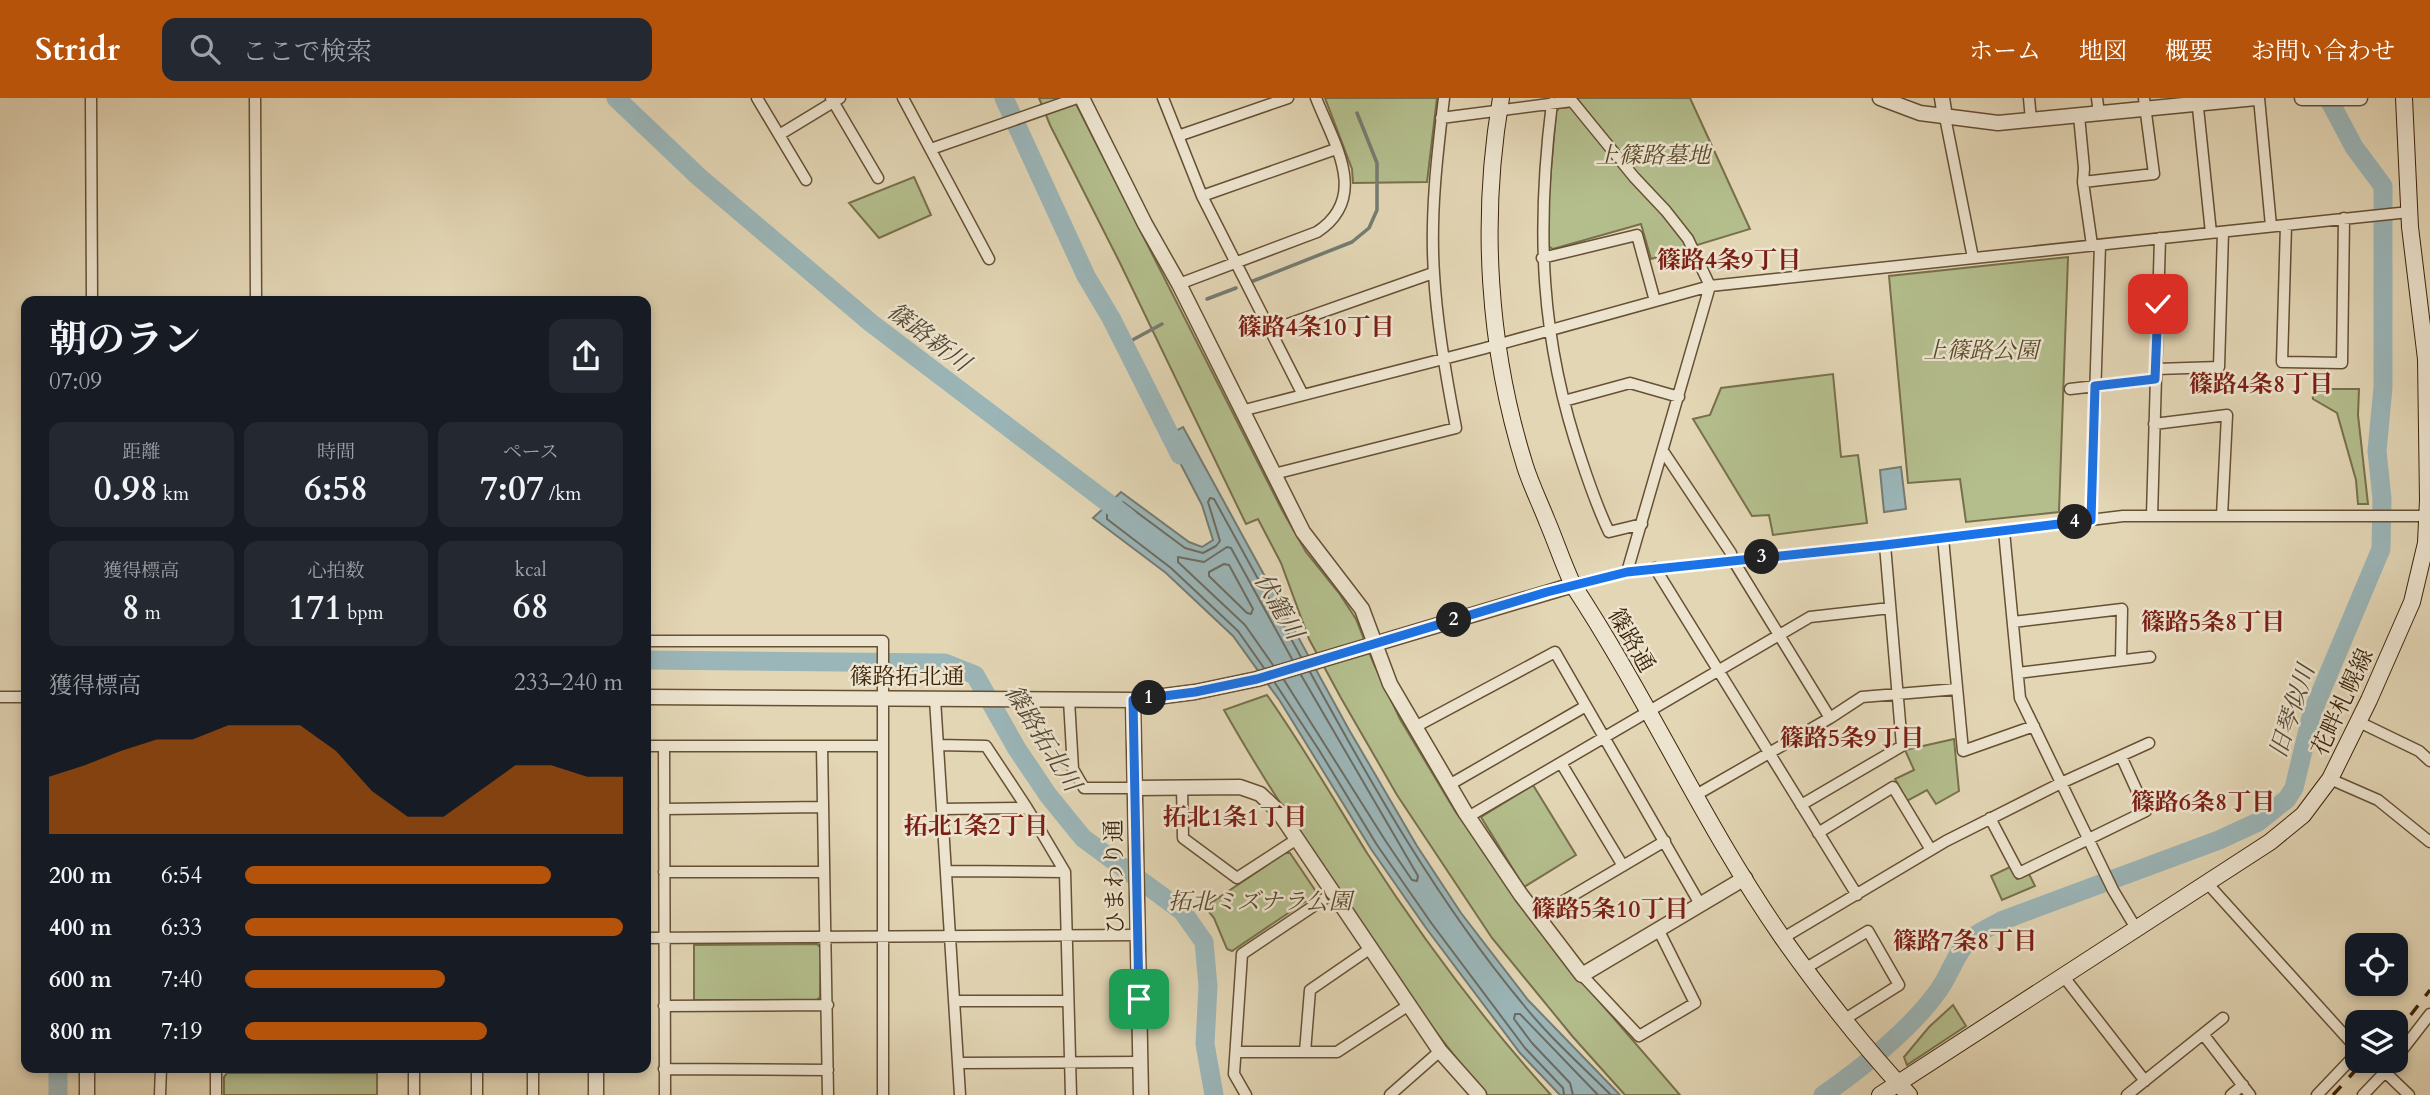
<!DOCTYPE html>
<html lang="ja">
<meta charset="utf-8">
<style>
body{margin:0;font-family:Cardo,"Noto Serif JP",serif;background:#242831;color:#f1f3f6;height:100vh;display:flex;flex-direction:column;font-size:26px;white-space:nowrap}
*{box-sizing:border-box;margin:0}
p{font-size:23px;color:#9ea1a6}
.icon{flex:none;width:38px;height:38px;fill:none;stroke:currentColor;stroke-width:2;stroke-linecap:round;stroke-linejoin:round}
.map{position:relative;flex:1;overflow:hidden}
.sheet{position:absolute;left:21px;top:198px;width:630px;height:777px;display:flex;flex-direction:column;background:#171b24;border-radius:14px;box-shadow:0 4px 10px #0003}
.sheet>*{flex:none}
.fabs{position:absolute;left:2345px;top:835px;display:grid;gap:14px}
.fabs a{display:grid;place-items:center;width:63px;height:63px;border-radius:14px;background:#171b24;box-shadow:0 4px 10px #0003;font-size:35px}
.pin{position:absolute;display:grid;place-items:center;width:60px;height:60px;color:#fff;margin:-30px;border-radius:14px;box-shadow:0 4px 10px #0006}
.km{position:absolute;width:35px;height:35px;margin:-18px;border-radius:50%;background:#222;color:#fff;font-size:19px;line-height:35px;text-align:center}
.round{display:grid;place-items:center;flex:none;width:74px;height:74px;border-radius:14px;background:#242831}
.head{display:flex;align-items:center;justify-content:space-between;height:119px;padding:0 28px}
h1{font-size:38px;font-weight:700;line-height:52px}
.metrics{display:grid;grid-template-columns:repeat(3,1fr);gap:10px;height:119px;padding:7px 28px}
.metrics div{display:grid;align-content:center;border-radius:14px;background:#242831;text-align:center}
.metrics b{font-size:35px;font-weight:700}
.metrics small{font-size:19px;font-weight:400}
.metrics p{font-size:19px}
.chart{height:196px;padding:14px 28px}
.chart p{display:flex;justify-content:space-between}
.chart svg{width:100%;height:126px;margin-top:7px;fill:#b45309;opacity:.7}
ul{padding:0 28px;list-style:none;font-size:23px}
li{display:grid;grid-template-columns:112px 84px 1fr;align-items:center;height:52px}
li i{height:18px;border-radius:9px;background:#b45309}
header{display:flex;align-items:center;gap:42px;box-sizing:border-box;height:98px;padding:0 35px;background:#b45309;color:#fff}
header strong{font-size:33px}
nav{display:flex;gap:38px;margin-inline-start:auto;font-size:24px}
.search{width:490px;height:63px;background:#242831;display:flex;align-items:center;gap:18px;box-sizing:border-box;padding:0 24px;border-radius:14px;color:#9ea1a6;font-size:26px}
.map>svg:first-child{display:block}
.green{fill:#b4be8d;stroke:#78704b;stroke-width:2}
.water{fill:#9bb6b9;stroke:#757b73;stroke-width:2}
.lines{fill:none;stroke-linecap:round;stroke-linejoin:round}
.shore{stroke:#6c6c61;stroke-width:2}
.stream{stroke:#757b73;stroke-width:3.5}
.river{stroke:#9bb6b9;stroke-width:19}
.minor-casing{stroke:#665034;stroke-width:13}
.tertiary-casing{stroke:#665034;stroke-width:17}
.secondary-casing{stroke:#3c2309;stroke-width:18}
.minor{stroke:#ede4cf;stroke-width:10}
.tertiary{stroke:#ede4cf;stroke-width:14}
.secondary{stroke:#ede4cf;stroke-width:16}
.rail{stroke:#3c2309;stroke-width:3.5;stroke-dasharray:12 12;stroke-linecap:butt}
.route-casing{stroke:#fff;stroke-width:14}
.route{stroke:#1a73e8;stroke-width:9}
.labels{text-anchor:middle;stroke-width:5;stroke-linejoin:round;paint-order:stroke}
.park-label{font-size:23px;font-style:italic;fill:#5a4a2a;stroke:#ede4cf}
.street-label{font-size:23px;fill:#3c2309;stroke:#ede4cf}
.neighbourhood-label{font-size:24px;font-weight:bold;fill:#7a1f14;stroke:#ede4cf}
.water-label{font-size:24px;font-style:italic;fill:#544835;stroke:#ede4cf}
</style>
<header>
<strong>Stridr</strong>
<div class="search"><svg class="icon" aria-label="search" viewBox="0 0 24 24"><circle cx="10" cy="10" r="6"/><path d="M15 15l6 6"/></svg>ここで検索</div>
<nav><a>ホーム</a><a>地図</a><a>概要</a><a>お問い合わせ</a></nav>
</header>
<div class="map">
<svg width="2430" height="997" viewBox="0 0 2430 997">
<rect width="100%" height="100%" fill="#e3d6b5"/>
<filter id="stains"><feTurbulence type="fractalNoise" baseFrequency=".00286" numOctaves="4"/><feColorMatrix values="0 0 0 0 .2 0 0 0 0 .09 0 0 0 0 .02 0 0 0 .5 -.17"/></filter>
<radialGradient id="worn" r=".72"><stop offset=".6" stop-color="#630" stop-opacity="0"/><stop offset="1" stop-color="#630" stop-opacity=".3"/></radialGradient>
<path class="green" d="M 1039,0 L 1073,0 L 1282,412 L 1306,454 L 1339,495 L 1356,521 L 1373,564 L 1400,621 L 1455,713 L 1566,865 L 1680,997 L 1625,997 L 1573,939 L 1492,840 L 1397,697 L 1341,600 L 1309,541 L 1281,465 L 1258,421 L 1246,426 L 1120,165 L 1050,27 Z
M 1325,0 L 1437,0 L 1427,84 L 1353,85 L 1352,71 Z
M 1570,0 L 1690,0 L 1750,131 L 1651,161 L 1641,126 L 1553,151 L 1548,148 L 1549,96 L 1556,14 L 1559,10 L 1571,9 Z
M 914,79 L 931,117 L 879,140 L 849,105 Z
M 2068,159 L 2059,414 L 1966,424 L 1960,381 L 1908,385 L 1889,178 Z
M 1833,276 L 1841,359 L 1858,357 L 1867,425 L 1773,437 L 1769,417 L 1752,418 L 1693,321 L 1710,317 L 1721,290 Z
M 2312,291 L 2359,291 L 2358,317 L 2368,406 L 2358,406 L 2356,382 L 2337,315 L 2313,301 Z
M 1267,597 C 1303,648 1334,702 1367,755 C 1422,840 1483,922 1551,997 L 1487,997 C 1433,935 1386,867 1341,798 C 1300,737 1260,676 1224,612 Z
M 1954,641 L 1959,693 L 1936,706 L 1927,692 L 1907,703 L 1895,681 L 1914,672 L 1905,652 Z
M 1533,687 L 1576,757 L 1524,789 L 1481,719 Z
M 1285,755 L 1290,755 L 1315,792 L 1315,797 L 1232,853 L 1227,851 L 1214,820 L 1205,809 Z
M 2010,769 L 2017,781 L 2029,776 L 2035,788 L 2002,802 L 1991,778 Z
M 817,846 L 821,850 L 820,899 L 817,902 L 694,902 L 694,847 Z
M 1953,907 L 1966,928 L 1907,967 L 1904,959 L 1929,929 Z
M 227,975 L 377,975 L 377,997 L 224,997 L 224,979 Z"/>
<path class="water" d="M 1183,329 L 1348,630 L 1417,748 L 1461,815 L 1528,902 L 1620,997 L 1560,997 L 1520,955 L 1426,830 L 1371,751 L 1280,603 L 1233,538 L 1166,475 L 1093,420 L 1121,394 L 1189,444 L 1202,449 L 1213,442 L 1202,407 L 1166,338 Z
M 1901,369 L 1906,411 L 1884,414 L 1880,372 Z"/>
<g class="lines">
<path class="shore" d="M 1224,466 L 1229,467 L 1253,511 L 1251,516 L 1247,515 L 1209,478 L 1209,474 Z
M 1273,567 L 1245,527 L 1178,464 L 1178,459 L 1204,464 L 1227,449 L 1231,450 L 1292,561
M 1264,570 L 1238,533 L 1171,470 L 1107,421 L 1107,416 L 1123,404 L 1185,450 L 1203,455 L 1216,448 L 1220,443 L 1208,404 L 1210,400 L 1214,401 L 1301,559
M 1310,574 C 1373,689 1438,804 1522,905 C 1548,938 1581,967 1611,997
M 1284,582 L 1385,742 L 1412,782 L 1417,783 L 1418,778 L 1301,577
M 1275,585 L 1319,652 L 1377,747 L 1432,826 L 1525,950 L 1563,990 L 1564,997
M 1573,997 L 1570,985 L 1532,945 L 1514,921 L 1515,916 L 1520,916 L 1598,997"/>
<path class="stream" d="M 1253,183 L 1352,144 L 1369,130 L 1377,112 L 1377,65 L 1357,15
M 1207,201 L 1236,190
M 1125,246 L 1162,226"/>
<path class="river" d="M 616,0 L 699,79 L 871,225 L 1128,420
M 1004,0 L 1086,178 L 1111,220 L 1180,357
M 646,562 L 945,565 L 975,577 L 1017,651 L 1048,697 L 1083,740 L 1182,813 L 1204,844 L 1208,888 L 1205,946 L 1214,997
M 58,970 L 58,997
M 1823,997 C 1861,971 1912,930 1938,893 C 1951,876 1956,852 1973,839 C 1981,833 1992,828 2001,823 L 2219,742 L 2258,724 L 2287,701 L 2294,690 L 2312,615 L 2381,451 L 2382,401 L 2377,353 L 2383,289 L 2383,88 L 2354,49 L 2328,0"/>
<defs>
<path id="minor" d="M 91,0 L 92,203
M 255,0 L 256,203
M 757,0 L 806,82
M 831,0 L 878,80
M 903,0 L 989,161
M 1163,0 L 1202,98 L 1303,297
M 2029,0 L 2031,22
M 2097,0 L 2099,16
M 2197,0 L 2211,135
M 2259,0 L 2271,128
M 1552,5 C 1536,132 1540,242 1582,364 C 1590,388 1598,411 1609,434 L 1642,426
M 2079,18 L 2084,70 L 2083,84 L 2092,147
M 1945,19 L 1973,160
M 1441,20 L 1572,3 L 1634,79 L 1666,113 L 1688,141 L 1710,188 L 1627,474
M 779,37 L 840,0
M 1178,38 L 1288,0
M 931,51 L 1077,0
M 2083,84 L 2154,76 L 2144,0
M 1202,98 L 1336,51
M 2286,127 L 2282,264 L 2342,265 L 2344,120
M 1542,160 L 1637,137 L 1655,203
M 1179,186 L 1317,134 C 1370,99 1334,46 1316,0
M 1271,232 L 1433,175
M 2156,271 L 2219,269 L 2223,134
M 2070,291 L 2156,281
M 1564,303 L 1630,285 L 1679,299
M 1241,313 L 1482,251 L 1710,188 L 2409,114
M 2154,326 L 2227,317 L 2222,418
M 1663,353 L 1731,455 L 1733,462 L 1830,620 L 1696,697
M 1274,376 L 1456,330 C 1446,279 1437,228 1434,176 C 1430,117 1437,58 1444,0
M 2152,418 L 2160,140
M 2091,422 L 2100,147
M 2004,433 L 2020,600 L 2113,792 L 2137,832
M 1943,440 L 1963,653 L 2034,628
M 1655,470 L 1857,797
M 1573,487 L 1627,474 L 1885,447 L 2123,418 L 2428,418
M 2013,524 L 2122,511 L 2121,562
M 646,543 L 883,543 L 883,997
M 2018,575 L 2150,559
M 0,599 L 26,599
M 935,601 L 960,997
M 1069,602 L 1073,671 L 1084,690 L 1135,690
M 1830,620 L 1862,599 L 1957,591
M 2359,624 L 2419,653 L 2430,663
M 1415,629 L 1555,554 L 1700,806
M 938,647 L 986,648 L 1027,710 L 1065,774 L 1071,997
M 646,648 L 883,648
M 664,648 L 665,997
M 822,648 L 828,997
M 1561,665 L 1623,768
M 2330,681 L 2378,702 L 2430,744
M 1449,687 L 1586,608
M 1182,688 L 1183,740 L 1237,780 L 1297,741
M 1801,707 L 1902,648 L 1885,447
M 664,711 L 823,709
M 942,711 L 1027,710
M 1468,719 L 1810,519 L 1890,510
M 1990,720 L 2019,775 L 2146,713 L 2121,658
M 1818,735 L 1893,689 L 1931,752
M 947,773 L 1065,774
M 664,774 L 824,774
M 2208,786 L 2357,951
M 1538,818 L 1665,743
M 646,840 L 1138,837
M 1783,840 L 1946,743 L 2061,685 L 2149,645
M 1806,870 L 1868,833 L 1899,887 L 1845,921
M 1582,877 L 1639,938 L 1695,905 L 1659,833
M 2064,879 L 2145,983
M 955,903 L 1068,903
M 664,908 L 828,907
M 2203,936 L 2250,997
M 1236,954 L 1337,954 L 1409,907
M 1305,954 L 1310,892 L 1371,850
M 2396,960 L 2430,916
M 2371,962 L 2385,974 L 2394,962
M 958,965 L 1140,964
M 414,970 L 414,997
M 477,970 L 477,997
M 533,970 L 533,997
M 664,971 L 828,972
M 160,997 L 161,970
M 216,997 L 216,970
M 1246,997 L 1234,976 L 1242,856 L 1333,795
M 1390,997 L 1440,953
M 2127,997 L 2223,920
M 2231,997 L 2243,987
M 2317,997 L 2357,955
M 2363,997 L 2385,974 L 2409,997"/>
<path id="tertiary" d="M 1082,0 L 1145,126 L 1179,186 L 1303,434 L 1362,511 L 1390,586 L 1465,714 L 1521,797 L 1582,877 L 1745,780
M 1880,0 L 1920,15 L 1998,25 L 2256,0
M 1942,0 L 1945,19
M 2302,0 L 2360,0
M 646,599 L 1133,602 L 1195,594 L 1257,581 L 1573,487
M 1133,602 L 1141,997
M 1135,690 L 1240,689 L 1260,696 L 1278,713 L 1440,953 L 1479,997
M 87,970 L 87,997
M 596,970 L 596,997"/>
<path id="secondary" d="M 1501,0 C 1480,122 1488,250 1525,368 C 1531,387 1540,405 1547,423 C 1556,444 1563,466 1573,487 C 1648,601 1704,727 1782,839 C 1821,894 1863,948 1909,997
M 1880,997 L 2270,744 L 2303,717 L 2330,681 L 2369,602 L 2412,504 L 2426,445 L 2428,402 L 2426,261 L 2410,129 L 2404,0"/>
</defs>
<use href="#minor" class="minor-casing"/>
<use href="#tertiary" class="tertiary-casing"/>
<use href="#secondary" class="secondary-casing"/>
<use href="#minor" class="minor"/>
<use href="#tertiary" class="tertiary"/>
<use href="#secondary" class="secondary"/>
<path class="rail" d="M 2396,936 L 2430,892
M 2333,997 L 2365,962"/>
</g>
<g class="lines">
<defs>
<path id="route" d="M 1139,901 L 1133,602 L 1195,594 L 1257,581 L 1547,494 L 1627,474 L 1885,447 L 2091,422 L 2095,288 L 2155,281 L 2158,206"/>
</defs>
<use href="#route" class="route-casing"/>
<use href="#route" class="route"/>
</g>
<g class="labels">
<g class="park-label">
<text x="1653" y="65">上篠路墓地</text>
<text x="1981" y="260">上篠路公園</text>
<text x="1260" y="811">拓北ミズナラ公園</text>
</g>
<g class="street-label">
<text transform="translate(1632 542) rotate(60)" y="8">篠路通</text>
<text x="907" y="586">篠路拓北通</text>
<text transform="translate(2342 604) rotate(-65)" y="8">花畔札幌線</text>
<text transform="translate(1114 779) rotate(-91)" y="8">ひまわり通</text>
</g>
<g class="neighbourhood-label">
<text x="1729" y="170">篠路4条9丁目</text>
<text x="1316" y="237">篠路4条10丁目</text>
<text x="2261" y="294">篠路4条8丁目</text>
<text x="2213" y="532">篠路5条8丁目</text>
<text x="1852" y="648">篠路5条9丁目</text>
<text x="2203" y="712">篠路6条8丁目</text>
<text x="1235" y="727">拓北1条1丁目</text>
<text x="976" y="736">拓北1条2丁目</text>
<text x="1610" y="819">篠路5条10丁目</text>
<text x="1965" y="851">篠路7条8丁目</text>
</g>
<g class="water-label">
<text transform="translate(929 239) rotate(37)" y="8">篠路新川</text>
<text transform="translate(1279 508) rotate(60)" y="8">伏籠川</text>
<text transform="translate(2292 613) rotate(-72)" y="8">旧琴似川</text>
<text transform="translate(1043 640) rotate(58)" y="8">篠路拓北川</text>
</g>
</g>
<rect width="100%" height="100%" filter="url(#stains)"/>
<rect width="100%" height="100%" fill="url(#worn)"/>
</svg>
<div class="fabs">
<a><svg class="icon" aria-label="locate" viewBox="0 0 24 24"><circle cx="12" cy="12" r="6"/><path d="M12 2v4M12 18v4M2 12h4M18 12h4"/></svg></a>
<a><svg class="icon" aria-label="layers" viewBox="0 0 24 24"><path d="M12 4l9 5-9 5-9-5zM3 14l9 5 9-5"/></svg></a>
</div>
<div class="pin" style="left:1139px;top:901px;background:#1e9e55"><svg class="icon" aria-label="arrive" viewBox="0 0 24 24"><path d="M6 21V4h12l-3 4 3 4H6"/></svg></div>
<div class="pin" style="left:2158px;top:206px;background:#d93025"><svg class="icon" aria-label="check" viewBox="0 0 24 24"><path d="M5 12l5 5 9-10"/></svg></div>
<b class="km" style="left:1149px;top:600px">1</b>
<b class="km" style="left:1454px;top:522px">2</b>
<b class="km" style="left:1762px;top:459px">3</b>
<b class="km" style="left:2075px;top:424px">4</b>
<section class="sheet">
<div class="head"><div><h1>朝のラン</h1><p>07:09</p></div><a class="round"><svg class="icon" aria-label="share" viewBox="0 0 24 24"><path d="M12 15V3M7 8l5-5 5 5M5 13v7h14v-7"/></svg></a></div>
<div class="metrics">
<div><p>距離</p><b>0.98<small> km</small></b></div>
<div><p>時間</p><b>6:58</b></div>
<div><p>ペース</p><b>7:07<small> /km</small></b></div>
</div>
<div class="metrics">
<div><p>獲得標高</p><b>8<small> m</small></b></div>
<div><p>心拍数</p><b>171<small> bpm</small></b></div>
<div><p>kcal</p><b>68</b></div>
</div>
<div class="chart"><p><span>獲得標高</span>233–240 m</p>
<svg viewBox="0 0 160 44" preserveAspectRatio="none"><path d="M0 44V24L10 20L20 15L30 11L40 11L50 6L60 6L70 6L80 15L90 29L100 38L110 38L120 29L130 20L140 20L150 24L160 24V44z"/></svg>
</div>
<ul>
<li><b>200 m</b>6:54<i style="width:81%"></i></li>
<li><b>400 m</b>6:33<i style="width:100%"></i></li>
<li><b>600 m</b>7:40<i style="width:53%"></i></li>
<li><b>800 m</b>7:19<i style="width:64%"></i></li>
</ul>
</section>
</div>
